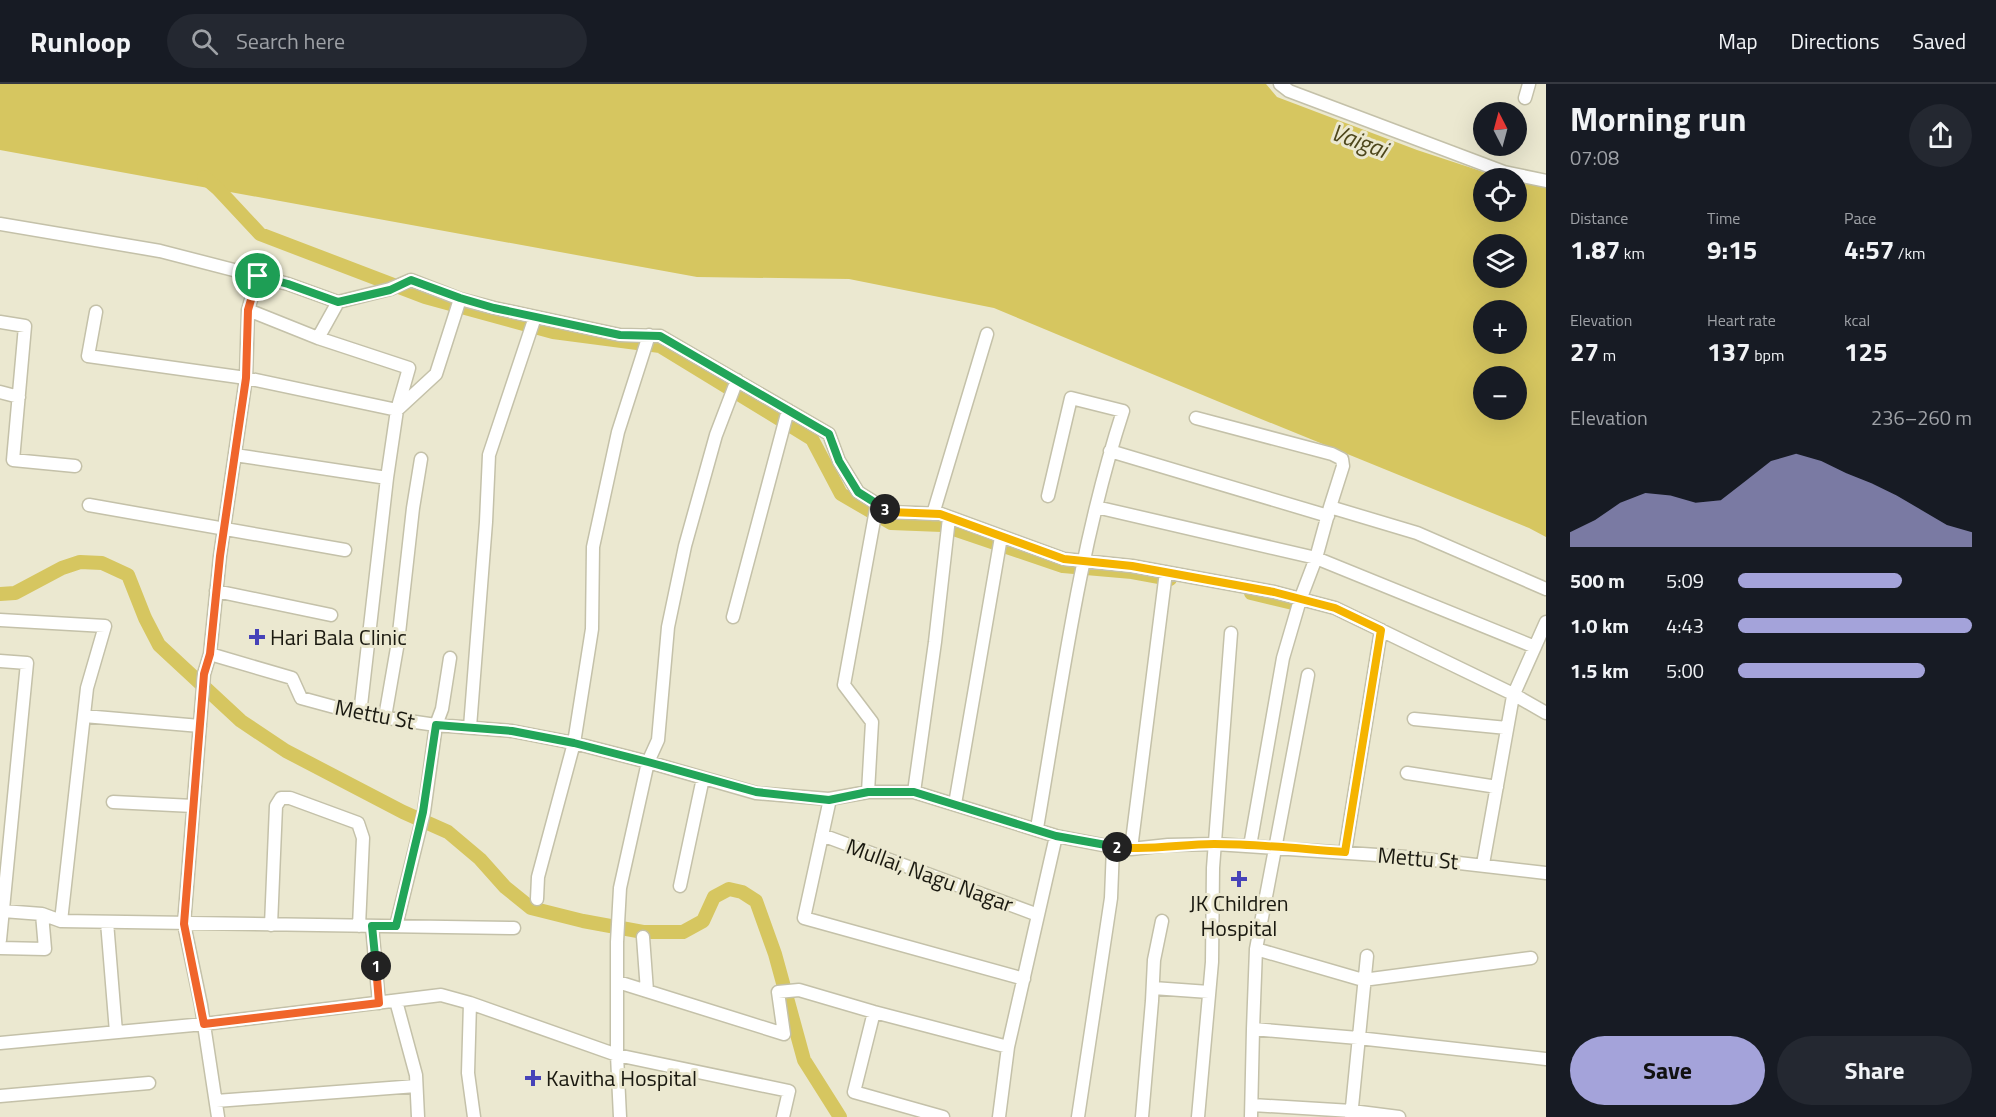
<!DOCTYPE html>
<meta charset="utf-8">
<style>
body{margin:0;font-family:"Titillium Web",sans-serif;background:#242831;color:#f1f3f6;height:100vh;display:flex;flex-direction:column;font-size:22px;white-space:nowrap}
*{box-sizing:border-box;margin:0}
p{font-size:20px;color:#9ea1a6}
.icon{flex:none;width:33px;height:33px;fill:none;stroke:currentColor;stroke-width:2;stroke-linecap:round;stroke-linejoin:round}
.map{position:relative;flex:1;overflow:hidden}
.drawer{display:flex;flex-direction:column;background:#171b24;width:450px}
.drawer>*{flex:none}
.needle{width:39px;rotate:354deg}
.controls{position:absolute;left:1473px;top:18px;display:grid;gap:12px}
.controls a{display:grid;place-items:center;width:54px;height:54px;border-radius:50%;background:#171b24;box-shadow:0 6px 24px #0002;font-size:30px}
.pin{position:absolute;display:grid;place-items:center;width:51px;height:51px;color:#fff;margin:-26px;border:3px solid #fff;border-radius:50%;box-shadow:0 2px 6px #0007}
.km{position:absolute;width:30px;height:30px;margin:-15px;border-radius:50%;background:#222;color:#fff;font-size:16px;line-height:30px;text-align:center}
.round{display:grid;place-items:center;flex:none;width:63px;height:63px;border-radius:32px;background:#242831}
.headline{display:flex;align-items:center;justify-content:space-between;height:102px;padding:0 24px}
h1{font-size:33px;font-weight:700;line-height:45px}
.stats{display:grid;grid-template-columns:repeat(3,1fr);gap:9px;height:102px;padding:6px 24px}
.stats div{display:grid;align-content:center}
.stats b{font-size:26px;font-weight:700}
.stats small{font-size:16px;font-weight:400}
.stats p{font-size:16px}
.chart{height:168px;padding:12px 24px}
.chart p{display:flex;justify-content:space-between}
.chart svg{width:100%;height:108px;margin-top:6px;fill:#a4a3da;opacity:.7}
.cta{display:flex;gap:12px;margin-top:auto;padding:12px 24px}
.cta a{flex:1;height:69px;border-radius:36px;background:#a4a3da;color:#111;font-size:24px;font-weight:700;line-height:69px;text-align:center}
.cta a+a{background:#242831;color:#f1f3f6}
ul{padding:0 24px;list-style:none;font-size:20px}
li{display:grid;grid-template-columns:96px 72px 1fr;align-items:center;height:45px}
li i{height:15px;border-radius:8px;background:#a4a3da}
header{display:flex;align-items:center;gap:36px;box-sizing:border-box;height:84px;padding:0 30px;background:#171b24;border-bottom:2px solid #363941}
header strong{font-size:28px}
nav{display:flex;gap:33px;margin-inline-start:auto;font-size:21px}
.search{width:420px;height:54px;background:#242831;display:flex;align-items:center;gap:15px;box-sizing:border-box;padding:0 21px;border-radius:33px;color:#9ea1a6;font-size:22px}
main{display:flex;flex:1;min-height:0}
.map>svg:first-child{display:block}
.water{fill:#d6c660;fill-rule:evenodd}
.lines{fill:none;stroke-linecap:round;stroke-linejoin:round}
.canal{stroke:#d6c660;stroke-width:14}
.minor-casing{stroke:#c4c1a9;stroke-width:15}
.minor{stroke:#fff;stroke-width:12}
.split-1-casing{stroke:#fff;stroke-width:12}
.split-2-casing{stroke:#fff;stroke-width:12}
.split-3-casing{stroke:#fff;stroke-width:12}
.split-4-casing{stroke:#fff;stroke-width:12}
.split-1{stroke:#f0652b;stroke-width:8}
.split-2{stroke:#22a559;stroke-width:8}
.split-3{stroke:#f5b400;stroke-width:8}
.split-4{stroke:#22a559;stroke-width:8}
.poi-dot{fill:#4642b8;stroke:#ebe8d0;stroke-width:2}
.labels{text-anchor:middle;stroke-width:6;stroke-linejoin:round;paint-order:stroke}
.poi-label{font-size:22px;fill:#1a1910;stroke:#ebe8d0;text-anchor:start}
.street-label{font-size:22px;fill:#1a1910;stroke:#ebe8d0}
.water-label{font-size:24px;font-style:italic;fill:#4e471c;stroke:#ebe8d0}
</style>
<header>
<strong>Runloop</strong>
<div class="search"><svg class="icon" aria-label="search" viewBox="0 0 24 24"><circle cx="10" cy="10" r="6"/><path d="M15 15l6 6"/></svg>Search here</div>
<nav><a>Map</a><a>Directions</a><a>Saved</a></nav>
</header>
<main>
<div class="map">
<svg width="1546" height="1033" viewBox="0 0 1546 1033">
<rect width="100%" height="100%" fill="#ebe8d0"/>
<path class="water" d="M 0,0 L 1266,0 L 1277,13 L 1417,66 L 1502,94 L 1484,94 L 1484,128 L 1516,128 L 1517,98 L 1546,102 L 1546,453 L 1529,444 L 1217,317 L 994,224 L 849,195 L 697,193 L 0,66 ZM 1484,160 L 1516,160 L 1516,194 L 1484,194 ZM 1484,226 L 1516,226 L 1516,260 L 1484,260 ZM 1484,292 L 1516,292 L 1516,326 L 1484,326 Z"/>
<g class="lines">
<path class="canal" d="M 204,93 L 218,105 L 260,150 L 425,213 L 553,248 L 660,262 L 812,355 L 841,410 L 891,439 L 942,441 L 1063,482 L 1132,488 L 1170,495
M 1251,509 L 1297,520
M 0,510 L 15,509 L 62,484 L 80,478 L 102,479 L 128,491 L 145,534 L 159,561 L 241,637 L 286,667 L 403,728 L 448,748 L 480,775 L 505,803 L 531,824 L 583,837 L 643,848 L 683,848 L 703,837 L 714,813 L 729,805 L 742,808 L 756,817 L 775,870 L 804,976 L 840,1033"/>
<defs>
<path id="minor" d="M 1280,0 L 1289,7 L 1504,88 L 1546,97
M 1525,14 L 1529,0
M 0,140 L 160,167 L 288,200 L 338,218
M 248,226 L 258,192
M 96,228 L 88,272 L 246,294 L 397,326 L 436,290 L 460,215
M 0,238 L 25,242 L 13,376 L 75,382
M 318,254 L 409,284 L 397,326 L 387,394 L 360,630
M 0,308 L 19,313
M 1196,334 L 1332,370 L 1342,375 L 1343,382 L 1330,423
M 1110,367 L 1328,432
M 235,371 L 387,394
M 89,421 L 345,466
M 1096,423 L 1316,474 L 1330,423 L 1417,449 L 1546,505
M 933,430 L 987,250
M 216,507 L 331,531
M 733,533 L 788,326
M 0,536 L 105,542 L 87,604 L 61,837 L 514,844
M 210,570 L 292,594 L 301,614 L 360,630 L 436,641 L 512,647 L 574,659 L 648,678 L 756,709 L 829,715 L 868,708 L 914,708 L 1056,752 L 1113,763 L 1131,765 L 1168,761 L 1216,760 L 1407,773 L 1546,789
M 0,577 L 27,579 L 0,856
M 84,632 L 200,642
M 385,633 L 398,558 L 413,424 L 421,375
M 1414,635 L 1507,644
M 470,643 L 486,438 L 489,371 L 535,233
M 1407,689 L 1497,703
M 868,708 L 872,638 L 844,601 L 877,420
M 914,708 L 935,558 L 949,434
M 830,715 L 804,834 L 1024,895
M 113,718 L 193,722
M 955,720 L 1001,453
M 1037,744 C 1061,605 1079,462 1123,327 L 1071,314 L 1048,412
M 822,751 L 1038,831
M 1250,762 L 1283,574 L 1300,516 L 1316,474 L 1535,563
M 1131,765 L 1166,488
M 1345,768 L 1381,546
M 1483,780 L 1513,612 L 1546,538
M 680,802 L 703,694
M 537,815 L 538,793 L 574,659 L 592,545 L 593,463 L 618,348 L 649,251
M 3,827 L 42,830
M 107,838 L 116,948
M 271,841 L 276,722 L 281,714 L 290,714 L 358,739 L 363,754 L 359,842
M 372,842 L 379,919
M 396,842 L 424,728 L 436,641 L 442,625 L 450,574
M 643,853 L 647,907
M 0,864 L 45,865 L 42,830 L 61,837
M 1256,865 L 1308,591
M 618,898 L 784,950 L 778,908 L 799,906 L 874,928 L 1008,963
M 1153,904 L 1209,908
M 396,917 L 416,991 L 418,1033
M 470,919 L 468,989 L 474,1033
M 874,928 L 854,1008 L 943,1033
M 1253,945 L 1256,865 L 1363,896 L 1531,874
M 0,959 L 204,940 L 441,911 L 470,919 L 617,971 L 789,1007 L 783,1033
M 0,1012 L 149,999
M 216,1017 L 416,1002
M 1252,1021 L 1352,1027 L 1399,1033
M 218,1033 L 201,921 L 184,840 L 204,590 L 210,570 L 220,472 L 246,294 L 248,226 L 318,254 L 338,218 L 390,205 L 411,196 L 460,215 L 494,224 L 620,251 L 660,252 L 829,350 L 839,377 L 858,408 L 890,428 L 941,430 L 1064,475 L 1132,482 L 1274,508 L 1335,524 L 1513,610 L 1546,629
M 620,1033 L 617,971 L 617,858 L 620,804 L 648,678 L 658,656 L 668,543 L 685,462 L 716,351 L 737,296
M 999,1033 L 1008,963 L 1056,752
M 1078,1033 L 1111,814 L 1113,763
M 1142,1033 L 1152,917 L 1154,876 L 1162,837
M 1198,1033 L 1212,878 L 1213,784 L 1231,549
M 1251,1033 L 1253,945 L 1358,954 L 1546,975
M 1351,1033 L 1367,872"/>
</defs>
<use href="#minor" class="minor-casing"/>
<use href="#minor" class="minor"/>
</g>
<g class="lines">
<defs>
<path id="split-1" d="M 258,192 L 248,226 L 246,294 L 220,472 L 210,570 L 204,590 L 184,840 L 204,940 L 379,919 L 376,882"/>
<path id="split-2" d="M 376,882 L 372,842 L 396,842 L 423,728 L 436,641 L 512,647 L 574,659 L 648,678 L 756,708 L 829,716 L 868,708 L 914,708 L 1056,752 L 1117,763"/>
<path id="split-3" d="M 885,425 L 890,428 L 940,430 L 1064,475 L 1132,482 L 1274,508 L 1335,524 L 1381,546 L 1345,768 C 1302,765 1258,760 1214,760 C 1182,760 1149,767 1117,763"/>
<path id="split-4" d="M 258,192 L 288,200 L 338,218 L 390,206 L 411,196 L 460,214 L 494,224 L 620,251 L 660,252 L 829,350 L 839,377 L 858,408 L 885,425"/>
</defs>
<use href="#split-1" class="split-1-casing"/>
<use href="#split-2" class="split-2-casing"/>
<use href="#split-3" class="split-3-casing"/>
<use href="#split-4" class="split-4-casing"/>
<use href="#split-1" class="split-1"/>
<use href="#split-2" class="split-2"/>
<use href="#split-3" class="split-3"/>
<use href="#split-4" class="split-4"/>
</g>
<g class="poi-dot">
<path d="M254 544h6v6h6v6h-6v6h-6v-6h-6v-6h6z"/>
<path d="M1236 786h6v6h6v6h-6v6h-6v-6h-6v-6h6z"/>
<path d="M530 985h6v6h6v6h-6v6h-6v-6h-6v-6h6z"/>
</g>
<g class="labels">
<g class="poi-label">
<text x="270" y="561">Hari Bala Clinic</text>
<text x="1239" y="827" text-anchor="middle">JK Children<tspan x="1239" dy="25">Hospital</tspan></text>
<text x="546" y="1002">Kavitha Hospital</text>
</g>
<g class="street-label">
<text transform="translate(375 630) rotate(11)" y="8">Mettu St</text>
<text transform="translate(1418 774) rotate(5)" y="8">Mettu St</text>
<text transform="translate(930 791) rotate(20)" y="8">Mullai, Nagu Nagar</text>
</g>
<g class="water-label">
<text transform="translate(1359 57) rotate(20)" y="8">Vaigai</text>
</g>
</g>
</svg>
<div class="controls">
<a><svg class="needle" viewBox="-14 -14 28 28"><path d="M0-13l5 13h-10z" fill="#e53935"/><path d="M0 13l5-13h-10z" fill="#9ea1a6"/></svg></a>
<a><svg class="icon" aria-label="locate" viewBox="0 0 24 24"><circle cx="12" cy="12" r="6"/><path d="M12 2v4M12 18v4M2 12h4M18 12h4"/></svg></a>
<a><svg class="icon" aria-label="layers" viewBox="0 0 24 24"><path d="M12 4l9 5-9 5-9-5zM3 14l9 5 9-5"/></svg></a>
<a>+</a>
<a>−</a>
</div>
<div class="pin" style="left:258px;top:192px;background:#1e9e55"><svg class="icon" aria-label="arrive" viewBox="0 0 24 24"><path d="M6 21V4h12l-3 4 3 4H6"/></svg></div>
<b class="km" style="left:376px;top:882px">1</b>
<b class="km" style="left:1117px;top:763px">2</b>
<b class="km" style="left:885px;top:425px">3</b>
</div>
<section class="drawer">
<div class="headline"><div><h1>Morning run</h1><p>07:08</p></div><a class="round"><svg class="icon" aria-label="share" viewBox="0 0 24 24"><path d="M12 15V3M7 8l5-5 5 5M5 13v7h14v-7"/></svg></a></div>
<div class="stats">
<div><p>Distance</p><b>1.87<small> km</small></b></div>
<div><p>Time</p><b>9:15</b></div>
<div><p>Pace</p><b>4:57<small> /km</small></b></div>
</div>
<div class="stats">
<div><p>Elevation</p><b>27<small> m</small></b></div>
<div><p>Heart rate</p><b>137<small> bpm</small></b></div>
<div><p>kcal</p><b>125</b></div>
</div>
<div class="chart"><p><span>Elevation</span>236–260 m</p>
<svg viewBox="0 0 160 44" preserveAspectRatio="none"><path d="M0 44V38L10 33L20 26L30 22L40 23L50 26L60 25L70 17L80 9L90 6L100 9L110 14L120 18L130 23L140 29L150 35L160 38V44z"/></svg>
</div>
<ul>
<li><b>500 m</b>5:09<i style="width:70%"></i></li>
<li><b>1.0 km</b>4:43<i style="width:100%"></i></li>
<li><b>1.5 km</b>5:00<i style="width:80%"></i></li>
</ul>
<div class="cta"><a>Save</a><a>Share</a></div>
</section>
</main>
